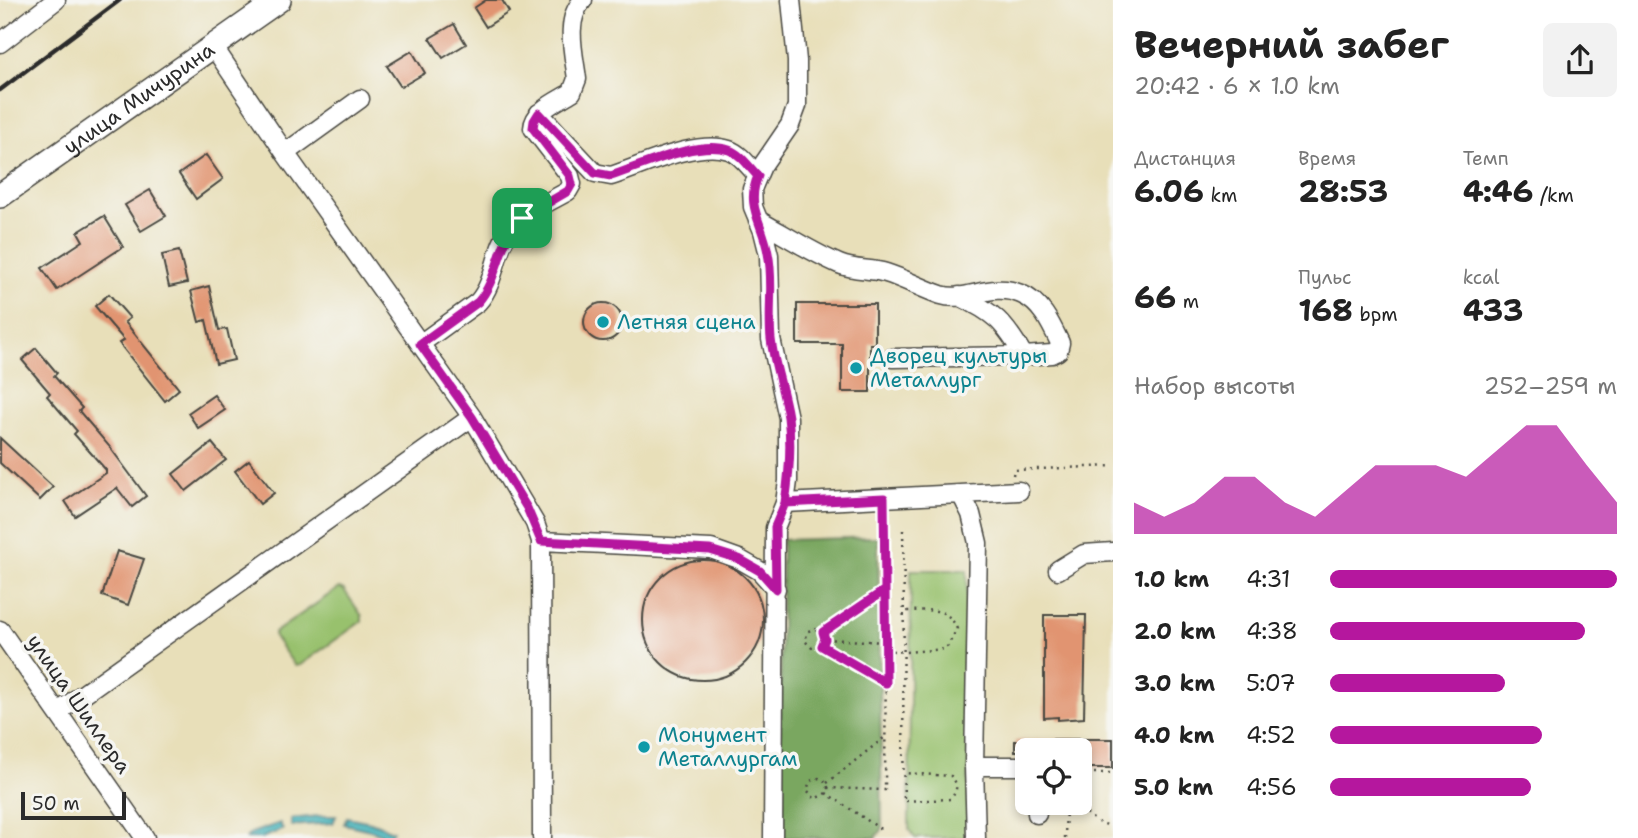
<!DOCTYPE html>
<html lang="ru">
<meta charset="utf-8">
<style>
body{margin:0;font-family:"Shantell Sans",sans-serif;background:#f2f2f2;color:#222;height:100vh;display:flex;flex-direction:column;font-size:26px;white-space:nowrap}
*{box-sizing:border-box;margin:0}
p{font-size:23px;color:#767676}
.icon{flex:none;width:38px;height:38px;fill:none;stroke:currentColor;stroke-width:2;stroke-linecap:round;stroke-linejoin:round}
.map{position:relative;flex:1;overflow:hidden}
.side{display:flex;flex-direction:column;background:#fff;width:525px}
.side>*{flex:none}
.tools{position:absolute;left:1015px;top:738px;display:grid;gap:14px}
.tools a{display:grid;place-items:center;width:77px;height:77px;border-radius:10px;background:#fff;box-shadow:0 4px 10px #0003;font-size:35px}
.scale{position:absolute;left:21px;bottom:18px;width:105px;box-sizing:border-box;padding-left:7px;border:4px solid #2b2b2b;border-top:0;font-size:19px;line-height:24px;white-space:nowrap;color:#2b2b2b;-webkit-text-stroke:5px #f6f6f2;paint-order:stroke}
.pin{position:absolute;display:grid;place-items:center;width:60px;height:60px;color:#fff;margin:-30px;border-radius:14px;box-shadow:0 4px 10px #0006}
.round{display:grid;place-items:center;flex:none;width:74px;height:74px;border-radius:10px;background:#f2f2f2}
.summary{display:flex;align-items:center;justify-content:space-between;height:119px;padding:0 21px}
h1{font-size:38px;font-weight:700;line-height:52px}
.stats{display:grid;grid-template-columns:repeat(3,1fr);gap:10px;height:119px;padding:7px 21px}
.stats div{display:grid;align-content:center}
.stats b{font-size:30px;font-weight:700}
.stats small{font-size:19px;font-weight:400}
.stats p{font-size:19px}
.chart{height:196px;padding:14px 21px}
.chart p{display:flex;justify-content:space-between}
.chart svg{width:100%;height:126px;margin-top:7px;fill:#b5179e;opacity:.7}
ul{padding:0 21px;list-style:none;font-size:23px}
li{display:grid;grid-template-columns:112px 84px 1fr;align-items:center;height:52px}
li i{height:18px;border-radius:9px;background:#b5179e}
main{display:flex;flex:1;min-height:0}
.map>svg:first-child{display:block}
.green{fill:#98c16d;stroke:#62764c;stroke-width:2}
.forest{fill:#7aa760;stroke:#526946;stroke-width:2}
.water{fill:#3caeb5;stroke:#346c70;stroke-width:2}
.building{fill:#e19471}
.lines{fill:none;stroke-linecap:round;stroke-linejoin:round}
.minor-casing{stroke:#474640;stroke-width:21}
.major-casing{stroke:#474640;stroke-width:26}
.path{stroke:#474640;stroke-width:2.5;stroke-dasharray:2 5;stroke-linecap:butt}
.minor{stroke:#fff;stroke-width:18}
.major{stroke:#fff;stroke-width:23}
.rail{stroke:#2b2b2b;stroke-width:4.5}
.route-casing{stroke:#fff;stroke-width:14}
.route{stroke:#b5179e;stroke-width:9}
.culture-dot{fill:#0f9aa8;stroke:#f6f6f2;stroke-width:2.5}
.labels{text-anchor:middle;stroke-width:7;stroke-linejoin:round;paint-order:stroke}
.street-label{font-size:21px;fill:#2b2b2b;stroke:#f6f6f2}
.culture-label{font-size:21px;fill:#0d838f;stroke:#f6f6f2;text-anchor:start}
</style>
<main>
<div class="map">
<svg width="1113" height="838" viewBox="0 0 1113 838">
<rect width="100%" height="100%" fill="#f6f6f2"/>
<filter id="ink" filterUnits="userSpaceOnUse"><feTurbulence type="fractalNoise" baseFrequency=".0143" numOctaves="2"/><feDisplacementMap in="SourceGraphic" scale="14" xChannelSelector="R" yChannelSelector="G"/><feConvolveMatrix kernelMatrix="1 2 1 2 8 2 1 2 1" color-interpolation-filters="sRGB"/></filter>
<filter id="wash" filterUnits="userSpaceOnUse"><feTurbulence type="fractalNoise" baseFrequency=".00686" numOctaves="4" result="noise"/><feDisplacementMap in="SourceGraphic" scale="28" xChannelSelector="R" yChannelSelector="G"/><feGaussianBlur stdDeviation="1.57" result="paint"/><feColorMatrix in="noise" values="0 0 0 0 0 0 0 0 0 0 0 0 0 0 0 0 0 1.4 0 .05"/><feComposite in="paint" operator="in"/></filter>
<g filter="url(#wash)">
<rect width="100%" height="100%" fill="#e8dfb9"/>
<path class="green" d="M 911,570 L 967,570 L 969,838 L 915,838 L 909,830 Z
M 339,588 L 344,590 L 362,616 L 362,621 L 300,665 L 295,666 L 275,638 L 274,633 Z"/>
<path class="forest" d="M 878,537 L 882,830 L 875,838 L 779,838 L 782,540 Z"/>
<path class="water" d="M 319,816 L 336,816 L 333,823 L 291,826 L 291,819 Z
M 347,817 L 371,822 L 393,831 L 388,838 L 374,831 L 344,824 Z
M 280,823 L 283,830 L 261,838 L 246,838 L 251,833 Z"/>
<g id="blocks">
<path class="building" d="M 486,0 L 502,0 L 509,12 L 486,27 L 474,8 Z
M 454,24 L 466,44 L 443,58 L 430,38 Z
M 412,51 L 425,73 L 401,87 L 387,66 Z
M 206,155 L 223,179 L 196,199 L 179,174 Z
M 150,190 L 166,216 L 141,231 L 125,205 Z
M 104,216 L 123,247 L 57,290 L 42,268 L 83,241 L 78,232 Z
M 179,251 L 187,283 L 169,287 L 162,255 Z
M 209,286 L 219,330 L 227,329 L 234,360 L 216,364 L 206,320 L 199,322 L 191,291 Z
M 109,294 L 130,318 L 125,322 L 179,389 L 165,401 L 119,343 L 124,340 L 95,306 Z
M584 322a19 19 0 1 1 38 0a19 19 0 1 1-38 0Z
M 797,304 L 875,304 L 875,344 L 870,344 L 870,392 L 842,392 L 842,344 L 797,344 Z
M 36,348 L 57,373 L 54,376 L 82,408 L 79,411 L 109,446 L 146,496 L 132,507 L 117,488 L 75,516 L 65,501 L 106,473 L 106,470 L 74,434 L 77,431 L 47,396 L 50,393 L 22,360 Z
M 214,395 L 225,410 L 198,428 L 188,413 Z
M 0,438 L 53,487 L 40,500 L 0,463 Z
M 212,443 L 226,460 L 186,491 L 173,474 Z
M 249,460 L 274,493 L 260,504 L 235,471 Z
M 117,551 L 144,559 L 128,605 L 102,596 Z
M643 620a60 60 0 1 1 120 0a60 60 0 1 1-120 0Z
M 1044,615 L 1086,615 L 1084,718 L 1058,720 L 1058,717 L 1044,718 Z
M 1056,739 L 1113,739 L 1113,768 L 1080,768 L 1080,751 L 1015,751 L 1015,741 Z"/>
</g>
</g>
<g filter="url(#ink)">
<use href="#blocks" fill-opacity="0" stroke="#474640" stroke-width="2"/>
<g class="lines">
<defs>
<path id="minor" d="M 0,43 L 56,0
M 213,46 L 285,153 L 472,417 L 535,523 L 541,541 L 542,838
M 539,113 L 595,173 L 611,176 C 642,166 697,139 729,150 C 741,154 749,167 758,176
M 285,153 L 360,99
M 758,220 C 785,235 811,252 839,264 C 855,271 871,268 886,273 C 905,279 923,289 941,295 C 967,303 990,281 1021,294 C 1041,302 1051,324 1060,343 L 1058,351 L 1052,354 L 1024,356 L 892,358
M 959,296 C 995,313 1004,322 1024,356
M 420,344 L 478,302 C 497,281 494,248 512,227 C 526,211 550,202 568,191 L 572,184 L 570,176 L 533,128 C 534,110 558,101 572,92 L 577,79 C 574,54 564,20 583,0
M 961,494 L 971,514 L 978,543 L 974,766 L 976,838
M 785,503 L 1019,491
M 541,541 L 711,549 L 739,559 L 760,571 L 776,589
M 1058,570 L 1084,554 L 1113,552
M 0,630 L 145,838
M 58,712 L 472,417
M 974,766 L 1021,766 L 1027,772
M 1037,814 L 1037,803
M 773,838 L 775,528 L 785,503 L 788,481 L 788,418 L 771,339 L 769,255 L 763,231 L 753,207 L 752,189 L 762,166 L 790,125 L 797,106 L 797,61 L 791,0"/>
<g id="major">
<path id="s1" d="M 0,196 L 279,0"/>
</g>
</defs>
<use href="#minor" class="minor-casing"/>
<use href="#major" class="major-casing"/>
<path class="path" d="M 1013,475 L 1014,470 L 1113,466
M 903,530 C 905,621 902,711 904,801 L 951,799 C 957,790 959,785 951,776 L 903,773
M 823,632 L 884,590
M 825,639 L 823,632 L 817,629 L 808,631 L 805,641 L 813,649 L 822,646 L 825,639 L 886,642
M 822,646 L 886,683
M 885,650 L 905,652 L 946,649 L 957,629 C 947,605 929,611 906,611
M 1080,773 L 1113,773
M 827,783 L 885,737
M 828,788 L 827,783 L 819,778 L 810,781 L 807,790 L 815,799 L 826,793 L 828,788 L 885,790 L 886,642 L 884,512
M 826,793 L 882,830
M 1080,801 C 1084,816 1098,824 1113,826
M 1065,838 L 1066,803"/>
<use href="#minor" class="minor"/>
<use href="#major" class="major"/>
<path class="rail" d="M 0,90 L 120,0"/>
</g>
</g>
<g class="lines" filter="url(#ink)">
<defs>
<path id="route" d="M 522,218 C 497,241 500,277 478,302 L 420,344 L 472,417 L 527,508 L 541,541 L 710,550 L 739,559 L 760,571 L 776,589 L 775,527 L 785,503 L 884,498 L 886,683 L 822,646 L 825,639 L 823,632 L 885,590 L 884,498 L 785,503 C 789,476 792,445 788,417 C 784,391 774,365 771,339 C 768,310 774,280 768,253 C 763,223 745,206 758,176 C 749,167 741,154 729,150 C 697,139 642,166 611,176 L 595,173 L 539,113 L 534,121 L 533,128 L 570,176 L 572,184 L 568,191 L 522,218"/>
</defs>
<use href="#route" class="route-casing"/>
<use href="#route" class="route"/>
</g>
<g class="culture-dot">
<circle cx="603" cy="322" r="7"/>
<circle cx="856" cy="368" r="7"/>
<circle cx="644" cy="747" r="7"/>
</g>
<g class="labels">
<g class="street-label">
<text dy="7" stroke="none"><textPath href="#s1" startOffset="170">улица Мичурина</textPath></text>
<text transform="translate(79 704) rotate(55)" y="7">улица Шиллера</text>
</g>
<g class="culture-label">
<text x="617" y="329">Летняя сцена</text>
<text x="870" y="363">Дворец культуры<tspan x="870" dy="24">Металлург</tspan></text>
<text x="658" y="742">Монумент<tspan x="658" dy="24">Металлургам</tspan></text>
</g>
</g>
</svg>
<div class="tools">
<a><svg class="icon" aria-label="locate" viewBox="0 0 24 24"><circle cx="12" cy="12" r="6"/><path d="M12 2v4M12 18v4M2 12h4M18 12h4"/></svg></a>
</div>
<div class="scale">50 m</div>
<div class="pin" style="left:522px;top:218px;background:#1e9e55"><svg class="icon" aria-label="arrive" viewBox="0 0 24 24"><path d="M6 21V4h12l-3 4 3 4H6"/></svg></div>
</div>
<section class="side">
<div class="summary"><div><h1>Вечерний забег</h1><p>20:42 · 6 × 1.0 km</p></div><a class="round"><svg class="icon" aria-label="share" viewBox="0 0 24 24"><path d="M12 15V3M7 8l5-5 5 5M5 13v7h14v-7"/></svg></a></div>
<div class="stats">
<div><p>Дистанция</p><b>6.06<small> km</small></b></div>
<div><p>Время</p><b>28:53</b></div>
<div><p>Темп</p><b>4:46<small> /km</small></b></div>
</div>
<div class="stats">
<div><b>66<small> m</small></b></div>
<div><p>Пульс</p><b>168<small> bpm</small></b></div>
<div><p>kcal</p><b>433</b></div>
</div>
<div class="chart"><p><span>Набор высоты</span>252–259 m</p>
<svg viewBox="0 0 160 44" preserveAspectRatio="none"><path d="M0 44V33L10 38L20 33L30 24L40 24L50 33L60 38L70 29L80 20L90 20L100 20L110 24L120 15L130 6L140 6L150 20L160 33V44z"/></svg>
</div>
<ul>
<li><b>1.0 km</b>4:31<i style="width:100%"></i></li>
<li><b>2.0 km</b>4:38<i style="width:89%"></i></li>
<li><b>3.0 km</b>5:07<i style="width:61%"></i></li>
<li><b>4.0 km</b>4:52<i style="width:74%"></i></li>
<li><b>5.0 km</b>4:56<i style="width:70%"></i></li>
</ul>
</section>
</main>
